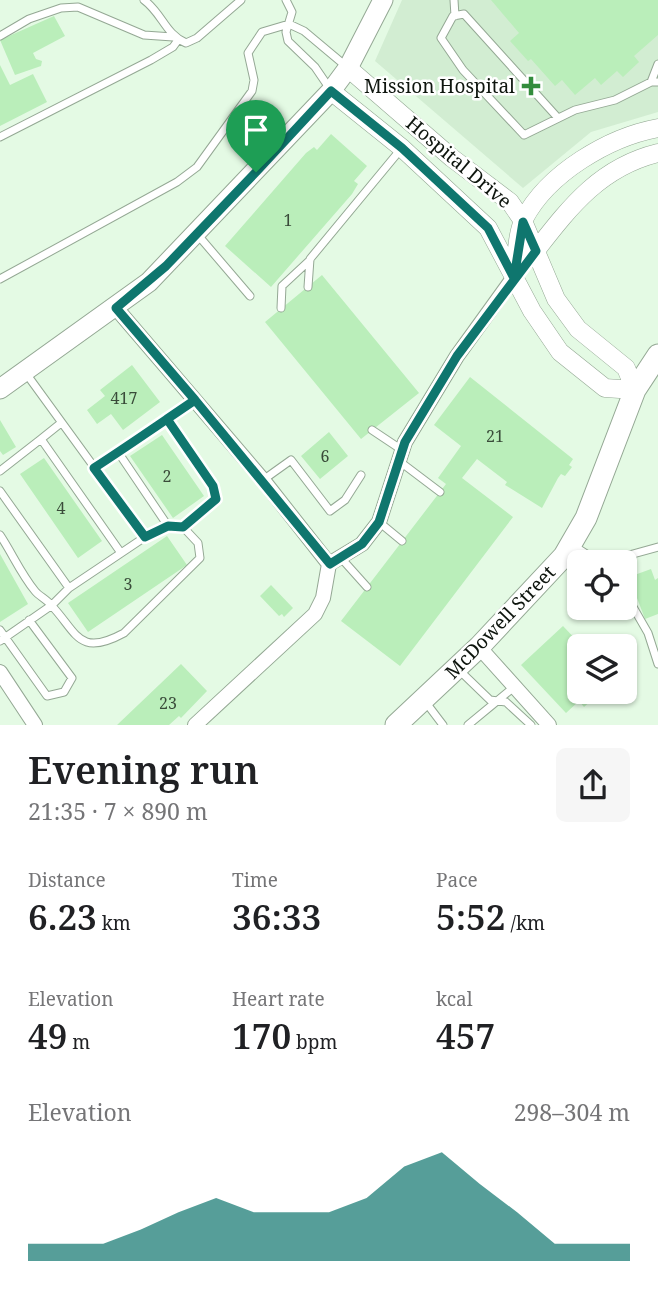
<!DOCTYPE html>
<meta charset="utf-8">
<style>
body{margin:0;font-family:"Noto Serif",serif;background:#f6f6f6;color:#202124;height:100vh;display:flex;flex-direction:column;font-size:26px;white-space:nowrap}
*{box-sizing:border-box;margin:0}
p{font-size:23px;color:#757577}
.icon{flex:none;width:38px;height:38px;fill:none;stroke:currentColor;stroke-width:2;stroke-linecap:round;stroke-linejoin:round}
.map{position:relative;height:725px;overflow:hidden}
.sheet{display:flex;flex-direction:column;background:#fff;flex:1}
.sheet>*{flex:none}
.controls{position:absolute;left:567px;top:550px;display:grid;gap:14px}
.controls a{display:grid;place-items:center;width:70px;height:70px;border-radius:10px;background:#fff;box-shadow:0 2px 5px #0004;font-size:35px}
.pin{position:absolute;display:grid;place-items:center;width:60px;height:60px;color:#fff;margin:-72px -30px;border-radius:50% 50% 50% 0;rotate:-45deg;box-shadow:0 0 7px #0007}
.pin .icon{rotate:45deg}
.round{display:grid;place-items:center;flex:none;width:74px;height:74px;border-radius:10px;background:#f6f6f6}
.summary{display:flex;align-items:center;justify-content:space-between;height:119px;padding:0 28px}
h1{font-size:38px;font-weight:600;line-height:52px}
.stats{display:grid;grid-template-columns:repeat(3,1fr);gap:10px;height:119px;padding:7px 28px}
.stats div{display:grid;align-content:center}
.stats b{font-size:35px;font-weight:600}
.stats small{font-size:19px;font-weight:400}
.stats p{font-size:19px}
.chart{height:196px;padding:14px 28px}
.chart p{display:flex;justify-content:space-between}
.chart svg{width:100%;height:126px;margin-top:7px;fill:#0f766e;opacity:.7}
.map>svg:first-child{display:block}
.built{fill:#d2edd2}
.building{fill:#baeeba}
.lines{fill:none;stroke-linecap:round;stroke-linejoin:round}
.service-casing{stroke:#94a894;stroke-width:9}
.minor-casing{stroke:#94a894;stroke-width:16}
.tertiary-casing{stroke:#94a894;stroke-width:19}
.secondary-casing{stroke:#94a894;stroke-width:21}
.primary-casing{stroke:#94a894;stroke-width:23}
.service{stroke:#fff;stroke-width:7}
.minor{stroke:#fff;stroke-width:14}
.tertiary{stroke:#fff;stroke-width:18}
.secondary{stroke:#fff;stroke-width:19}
.primary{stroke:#fff;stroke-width:21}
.route-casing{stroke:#fff;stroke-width:14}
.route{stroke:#0f766e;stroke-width:9}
.poi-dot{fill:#338c3c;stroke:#fff;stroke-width:2.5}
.labels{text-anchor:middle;stroke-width:5;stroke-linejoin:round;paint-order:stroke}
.number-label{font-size:16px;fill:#394b39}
.poi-label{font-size:19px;fill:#0e150e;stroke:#fff;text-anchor:end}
.street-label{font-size:19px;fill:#0e150e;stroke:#fff}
</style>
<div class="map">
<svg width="658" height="725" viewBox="0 0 658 725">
<rect width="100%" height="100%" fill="#e4fae4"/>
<path class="built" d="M 402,0 L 658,0 L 658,112 L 591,132 L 523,188 L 375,61 Z"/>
<path class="building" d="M 491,0 L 658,0 L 658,35 L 634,56 L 639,62 L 623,77 L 617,71 L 601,85 L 595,78 L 575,95 L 562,80 L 555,86 L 531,59 L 528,61 L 510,41 L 519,33 Z
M 54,16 L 65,36 L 33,53 L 36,59 L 42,61 L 41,66 L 15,75 L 0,40 Z
M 0,65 L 10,85 L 33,74 L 47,102 L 0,126 Z
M 331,134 L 367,166 L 354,181 L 358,184 L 352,194 L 271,287 L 225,246 L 306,153 L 314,147 L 317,150 Z
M 322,275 L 419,393 L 361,439 L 265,322 Z
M 132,365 L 160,402 L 123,430 L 111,414 L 97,424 L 87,410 L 105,396 L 100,390 Z
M 470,377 L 573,459 L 569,465 L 572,467 L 565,476 L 561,474 L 558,478 L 542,508 L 505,485 L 507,482 L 477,459 L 462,478 L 513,517 L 400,666 L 341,621 L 446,484 L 438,478 L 461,446 L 434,425 Z
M 0,420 L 16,447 L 3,455 L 0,451 Z
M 329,432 L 348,456 L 320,479 L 301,456 Z
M 162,435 L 204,496 L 173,518 L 130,456 Z
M 44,458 L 102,541 L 78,558 L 20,474 Z
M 167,536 L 187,565 L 88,632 L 68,603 Z
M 0,554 L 28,604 L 0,622 Z
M 651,569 L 655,580 L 658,578 L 658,614 L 645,619 L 629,577 Z
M 271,585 L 293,608 L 284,617 L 282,614 L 279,616 L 260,596 Z
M 563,626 L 582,646 L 579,646 L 579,691 L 590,691 L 588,693 L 593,699 L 584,707 L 579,701 L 566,713 L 521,665 Z
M 181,664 L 207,691 L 181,718 L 179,716 L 169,725 L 117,725 Z"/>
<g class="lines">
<defs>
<path id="service" d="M 144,0 C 162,13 165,34 186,43 L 197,38 L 241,0
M 286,0 L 292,12 L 286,32 L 288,41 L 315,67 L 330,89
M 454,0 L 455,16
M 0,36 L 29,19 L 61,8 L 78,7 L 144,35 L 173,37
M 658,64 L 651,82 L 658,82
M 558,118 L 464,14 L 453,16 L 441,38 L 463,70 L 524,135 L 575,110 L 615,100 L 651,82
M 0,137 L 151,60 L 173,47 L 178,40
M 197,234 L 250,296
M 0,279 L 177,182 L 197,167 L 252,91 L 254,80 L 248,53 L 262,32 L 289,24 L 304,31 L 347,67
M 308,287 L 310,259 L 401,149
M 281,308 L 282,286 L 310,260
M 167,419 L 213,487 L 216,500 L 183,527
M 61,423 L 41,439 L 121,553
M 372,430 L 402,450
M 118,452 L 168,526
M 399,461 L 440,492
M 94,468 L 195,400
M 0,471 L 41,439
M 263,480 L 291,460 L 330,511 L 345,500 L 361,475
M 0,491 L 69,588
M 379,522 L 402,541
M 0,535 C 12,553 21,574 35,591 C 39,596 46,599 51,605 C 77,632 78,658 124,633 L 200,558 L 198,543 L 183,527 L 168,526 L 145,537 L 25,372
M 574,546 L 599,562
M 341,558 L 367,587
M 604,562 L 658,547
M 625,593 L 648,633 L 658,664
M 0,630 L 47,696 L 64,692 L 72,678 L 29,620
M 0,641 L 52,605 L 69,588 L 145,537
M 459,670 L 490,700 L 506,702 L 531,725
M 424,700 L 443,725
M 468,725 L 514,687"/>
<path id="minor" d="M 116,308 L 263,480 L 329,564
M 479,647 L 549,725
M 0,672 L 35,725
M 195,725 L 315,614 L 323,598 L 329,564 L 362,544 L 379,522 L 405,442 L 457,356 L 514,277"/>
<path id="tertiary" d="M 331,91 L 402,148 L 488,228 L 532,311 L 560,352 L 605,388 L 635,390 L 626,368 L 578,329 L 556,299 L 523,221 L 510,202 L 452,158 L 348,68
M 530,258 C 567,211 597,168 658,153
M 514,277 C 517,260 516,235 524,219 C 548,173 609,137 658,128"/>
<path id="secondary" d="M 0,389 L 149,282 L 331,91 L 348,68 L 383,0"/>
<path id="primary" d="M 396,725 L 479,647 L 564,556 L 586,518 L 635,390 L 658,355"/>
</defs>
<use href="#service" class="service-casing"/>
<use href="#minor" class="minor-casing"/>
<use href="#tertiary" class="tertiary-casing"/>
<use href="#secondary" class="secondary-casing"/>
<use href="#primary" class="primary-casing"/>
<use href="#service" class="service"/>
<use href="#minor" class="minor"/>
<use href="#tertiary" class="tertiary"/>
<use href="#secondary" class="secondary"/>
<use href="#primary" class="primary"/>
</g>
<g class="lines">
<defs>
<path id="route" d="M 256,172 L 166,266 L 116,308 L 195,400 C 161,423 128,446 94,468 L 145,537 L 168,526 L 183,527 L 216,499 L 213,486 L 167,419 L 195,400 L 330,564 L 362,544 L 379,522 L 405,442 L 457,356 L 536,251 L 523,222 L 514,278 L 488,228 L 402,148 L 331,91 L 256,172"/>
</defs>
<use href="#route" class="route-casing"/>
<use href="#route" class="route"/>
</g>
<path class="poi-dot" d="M527.5 75.5h7v7h7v7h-7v7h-7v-7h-7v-7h7z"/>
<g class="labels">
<g class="number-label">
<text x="288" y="226">1</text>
<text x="124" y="404">417</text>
<text x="495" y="442">21</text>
<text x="325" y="462">6</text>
<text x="167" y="482">2</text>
<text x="61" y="514">4</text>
<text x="128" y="590">3</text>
<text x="168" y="709">23</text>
</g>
<g class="poi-label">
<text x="515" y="93">Mission Hospital</text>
</g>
<g class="street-label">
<text transform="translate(459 162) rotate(40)" y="7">Hospital Drive</text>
<text transform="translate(500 622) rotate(-46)" y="7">McDowell Street</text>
</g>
</g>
</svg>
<div class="controls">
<a><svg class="icon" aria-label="locate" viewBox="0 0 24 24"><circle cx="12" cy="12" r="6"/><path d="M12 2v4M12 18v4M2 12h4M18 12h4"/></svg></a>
<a><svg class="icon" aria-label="layers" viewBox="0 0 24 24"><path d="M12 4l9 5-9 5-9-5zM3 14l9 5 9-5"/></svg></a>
</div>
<div class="pin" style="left:256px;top:172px;background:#1e9e55"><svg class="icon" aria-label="arrive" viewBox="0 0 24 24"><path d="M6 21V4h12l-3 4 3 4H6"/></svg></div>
</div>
<section class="sheet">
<div class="summary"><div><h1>Evening run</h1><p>21:35 · 7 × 890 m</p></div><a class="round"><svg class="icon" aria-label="share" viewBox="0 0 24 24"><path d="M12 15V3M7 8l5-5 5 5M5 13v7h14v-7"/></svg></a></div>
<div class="stats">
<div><p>Distance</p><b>6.23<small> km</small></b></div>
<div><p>Time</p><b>36:33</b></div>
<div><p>Pace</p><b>5:52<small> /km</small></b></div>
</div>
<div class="stats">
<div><p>Elevation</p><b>49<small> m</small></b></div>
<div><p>Heart rate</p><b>170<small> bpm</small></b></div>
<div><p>kcal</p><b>457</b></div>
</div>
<div class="chart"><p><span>Elevation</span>298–304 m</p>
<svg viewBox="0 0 160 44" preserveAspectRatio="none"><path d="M0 44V38L10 38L20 38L30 33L40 27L50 22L60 27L70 27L80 27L90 22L100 11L110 6L120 17L130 27L140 38L150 38L160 38V44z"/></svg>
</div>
</section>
